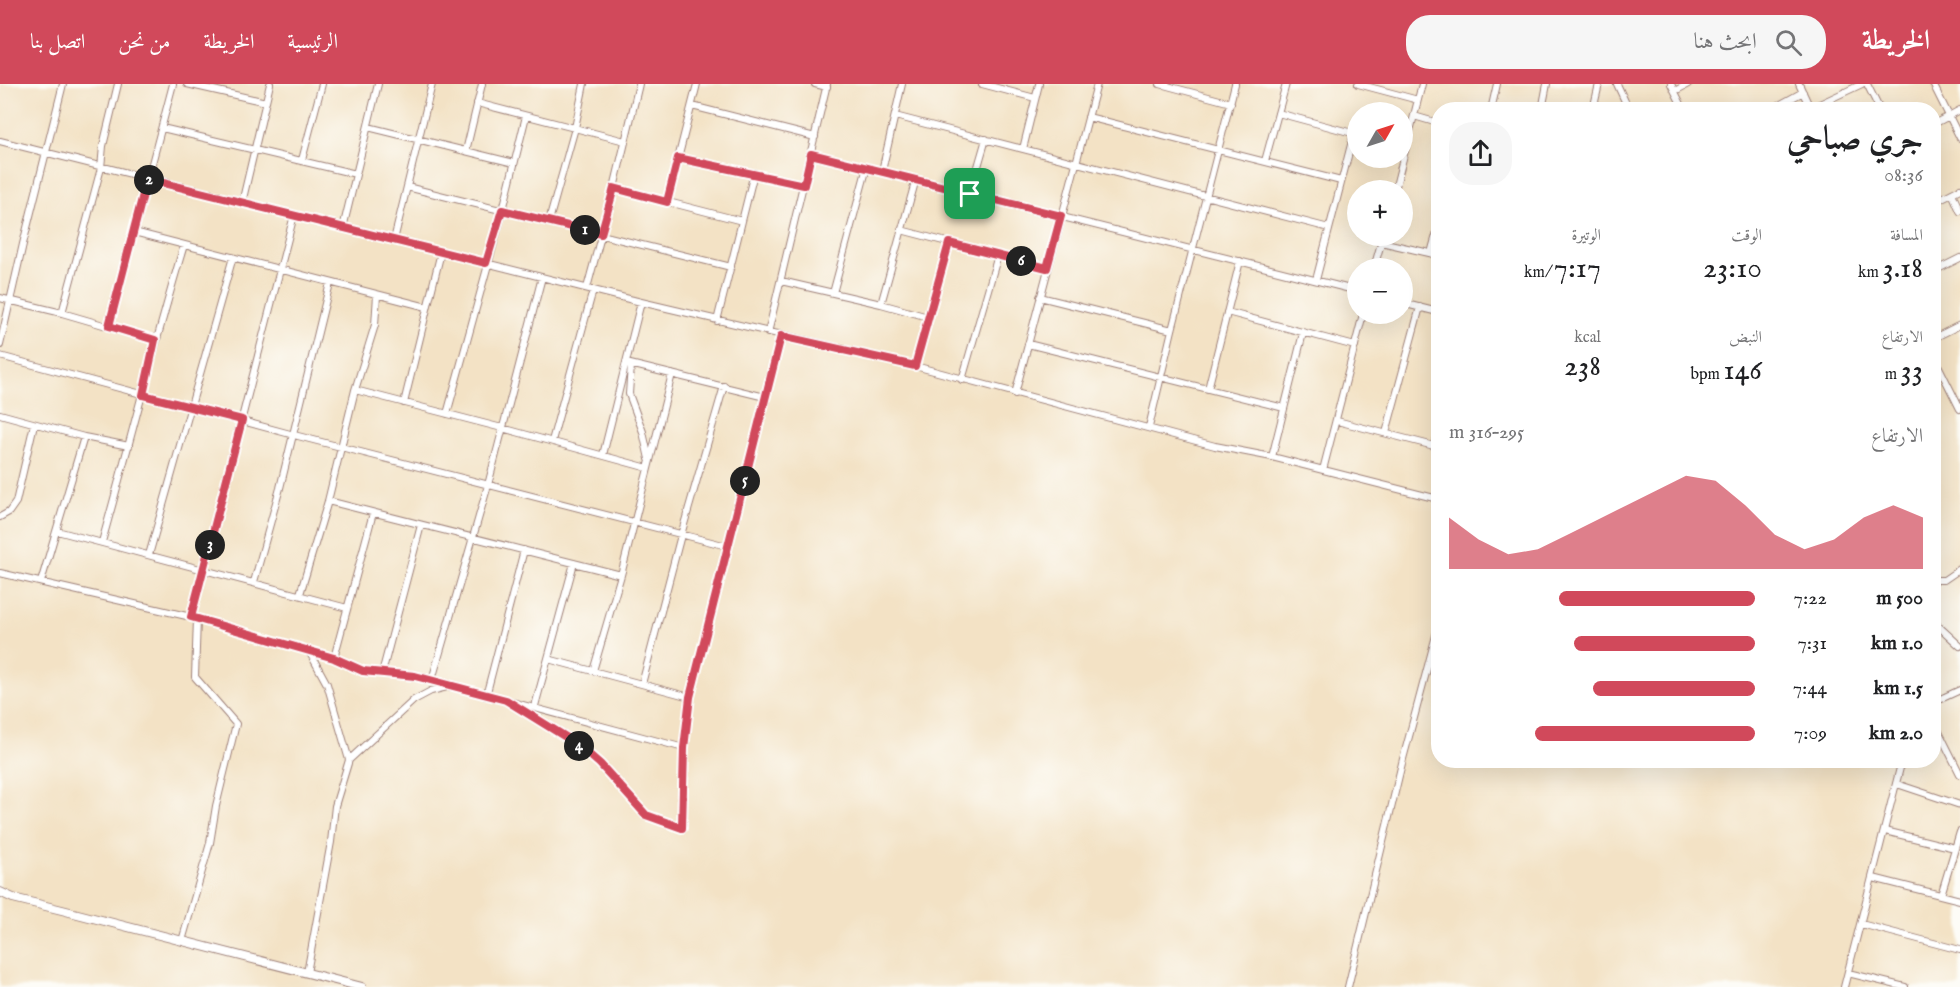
<!DOCTYPE html>
<html lang="ar">
<meta charset="utf-8">
<style>
body{margin:0;font-family:"IM FELL English",Amiri,serif;background:#f6f6f6;color:#202124;direction:rtl;height:100vh;display:flex;flex-direction:column;font-size:22px;white-space:nowrap}
*{box-sizing:border-box;margin:0}
p{font-size:20px;color:#757577}
.icon{flex:none;width:33px;height:33px;fill:none;stroke:currentColor;stroke-width:2;stroke-linecap:round;stroke-linejoin:round}
.map{position:relative;flex:1;overflow:hidden;direction:ltr}
.details{position:absolute;left:1431px;top:18px;width:510px;height:666px;display:flex;flex-direction:column;background:#fff;border-radius:24px;box-shadow:0 6px 24px #0002;direction:rtl}
.details>*{flex:none}
.needle{width:39px;rotate:51deg}
.controls{position:absolute;left:1347px;top:18px;display:grid;gap:12px}
.controls a{display:grid;place-items:center;width:66px;height:66px;border-radius:50%;background:#fff;box-shadow:0 6px 24px #0002;font-size:30px}
.pin{position:absolute;display:grid;place-items:center;width:51px;height:51px;color:#fff;margin:-26px;border-radius:12px;box-shadow:0 3px 9px #0006}
.km{position:absolute;width:30px;height:30px;margin:-15px;border-radius:50%;background:#222;color:#fff;font-size:16px;line-height:30px;text-align:center}
.round{display:grid;place-items:center;flex:none;width:63px;height:63px;border-radius:24px;background:#f6f6f6}
.headline{display:flex;align-items:center;justify-content:space-between;height:102px;padding:0 18px}
h1{font-size:33px;font-weight:600;line-height:45px}
.figures{display:grid;grid-template-columns:repeat(3,1fr);gap:9px;height:102px;padding:6px 18px}
.figures div{display:grid;align-content:center}
.figures b{font-size:30px;font-weight:600}
.figures small{font-size:16px;font-weight:400}
.figures p{font-size:16px}
.chart{height:168px;padding:12px 18px}
.chart p{display:flex;justify-content:space-between}
.chart svg{width:100%;height:108px;margin-top:6px;fill:#d1495b;opacity:.7}
ul{padding:0 18px;list-style:none;font-size:20px}
li{display:grid;grid-template-columns:96px 72px 1fr;align-items:center;height:45px}
li i{height:15px;border-radius:8px;background:#d1495b}
header{display:flex;align-items:center;gap:36px;box-sizing:border-box;height:84px;padding:0 30px;background:#d1495b;color:#fff}
header strong{font-size:28px}
nav{display:flex;gap:33px;margin-inline-start:auto;font-size:21px}
.search{width:420px;height:54px;background:#f6f6f6;display:flex;align-items:center;gap:15px;box-sizing:border-box;padding:0 21px;border-radius:24px;color:#757577;font-size:22px}
.map>svg:first-child{display:block}
.lines{fill:none;stroke-linecap:round;stroke-linejoin:round}
.street-casing{stroke:#9e8078;stroke-width:8}
.secondary-casing{stroke:#9e8078;stroke-width:10}
.street{stroke:#fff;stroke-width:6}
.secondary{stroke:#fff;stroke-width:8}
.route-casing{stroke:#fff;stroke-width:12}
.route{stroke:#d1495b;stroke-width:8}
</style>
<header>
<strong>الخريطة</strong>
<div class="search"><svg class="icon" aria-label="search" viewBox="0 0 24 24"><circle cx="10" cy="10" r="6"/><path d="M15 15l6 6"/></svg>ابحث هنا</div>
<nav><a>الرئيسية</a><a>الخريطة</a><a>من نحن</a><a>اتصل بنا</a></nav>
</header>
<div class="map">
<svg width="1960" height="903" viewBox="0 0 1960 903">
<rect width="100%" height="100%" fill="#fdfcf7"/>
<filter id="ink" filterUnits="userSpaceOnUse"><feTurbulence type="fractalNoise" baseFrequency=".0167" numOctaves="2"/><feDisplacementMap in="SourceGraphic" scale="12" xChannelSelector="R" yChannelSelector="G"/><feConvolveMatrix kernelMatrix="1 2 1 2 8 2 1 2 1" color-interpolation-filters="sRGB"/></filter>
<filter id="wash" filterUnits="userSpaceOnUse"><feTurbulence type="fractalNoise" baseFrequency=".008" numOctaves="4" result="noise"/><feDisplacementMap in="SourceGraphic" scale="24" xChannelSelector="R" yChannelSelector="G"/><feGaussianBlur stdDeviation="1.35" result="paint"/><feColorMatrix in="noise" values="0 0 0 0 0 0 0 0 0 0 0 0 0 0 0 0 0 1.4 0 .05"/><feComposite in="paint" operator="in"/></filter>
<g filter="url(#wash)">
<rect width="100%" height="100%" fill="#f3e2c5"/>
</g>
<g filter="url(#ink)">
<g class="lines">
<defs>
<path id="street" d="M 187,0 L 266,18
M 815,0 L 827,3
M 982,0 L 1035,14
M 1160,0 L 1231,19
M 1358,0 L 1418,16
M 1617,0 L 1629,26
M 1671,0 L 1684,26
M 1799,0 L 1811,26
M 1867,0 L 1880,26
M 1933,0 L 1960,54
M 1675,7 L 1688,0
M 477,19 L 625,57
M 692,22 L 815,53
M 1811,24 L 1862,0
M 1491,26 L 1497,0
M 1542,26 L 1547,0
M 1593,26 L 1599,0
M 1770,26 L 1803,8
M 1278,29 L 1356,50
M 895,32 L 1329,144
M 1414,32 L 1438,39
M 1088,33 L 1341,97
M 1934,40 L 1960,26
M 368,43 L 514,79
M 162,44 L 356,90
M 0,57 L 641,218 L 915,282 L 1215,362 L 1272,373 L 1438,415
M 1023,65 L 1039,0
M 466,67 L 482,0
M 811,70 L 1358,207
M 678,74 L 804,101
M 302,76 L 322,0
M 1265,77 L 1286,0
M 882,87 L 902,0
M 407,103 L 731,183
M 614,104 L 742,137
M 1395,106 L 1422,0
M 1952,109 L 1960,127
M 970,110 L 986,55
M 667,118 L 697,0
M 1934,118 L 1960,105
M 242,119 L 270,0
M 549,137 L 575,44 L 584,0
M 343,144 L 378,0
M 901,146 L 1047,184
M 134,148 L 427,223
M 394,156 L 432,0
M 1381,158 L 1438,171
M 1431,169 L 1438,144
M 1374,184 L 1383,152
M 1934,187 L 1960,174
M 1316,196 L 1354,49
M 781,197 L 881,220 L 928,233
M 587,204 L 614,104 L 639,0
M 833,209 L 867,83
M 1040,213 L 1172,246
M 0,214 L 62,229 L 155,256
M 1402,219 L 1438,228
M 881,220 L 916,95
M 1227,228 L 1355,262
M 62,229 L 101,84 L 103,62 L 118,0
M 717,237 L 754,89
M 109,242 L 173,0
M 768,249 L 827,0
M 1934,254 L 1960,241
M 1028,260 L 1284,324
M 0,261 L 23,160 L 63,0
M 0,272 L 294,351 L 727,462
M 1934,273 L 1960,325
M 626,279 L 765,313
M 631,281 L 629,310 L 643,348 L 649,375
M 915,282 L 949,159
M 962,296 L 998,171
M 1208,305 L 1240,177
M 355,306 L 502,344 L 648,384
M 1015,310 L 1097,0
M 404,319 L 441,168
M 0,330 L 84,353 L 129,362
M 447,330 L 503,126 L 526,32
M 1337,337 L 1438,363
M 1149,343 L 1172,246 L 1235,0
M 1386,349 L 1420,223
M 552,357 L 593,206
M 1435,362 L 1438,350
M 603,371 L 641,218
M 1272,373 L 1303,249
M 1323,386 L 1363,230
M 328,417 L 621,491
M 0,433 L 9,428 L 16,418 L 34,340
M 57,447 L 347,524
M 102,458 C 130,359 154,260 184,161
M 149,471 L 233,173
M 0,489 L 191,533 L 334,574 L 363,587 L 415,592 L 684,664
M 1934,496 L 1944,496 L 1960,485
M 41,498 L 84,353
M 254,498 L 280,404 L 330,199
M 300,510 L 328,417 L 355,306 L 375,241 L 377,211
M 191,533 L 294,131
M 1934,538 L 1960,562
M 309,567 L 327,600 L 349,676
M 334,574 L 373,429
M 548,575 L 690,613
M 593,587 L 621,491 L 672,290
M 382,589 L 421,441
M 432,596 L 488,401 L 542,193
M 642,600 L 681,451 L 724,302
M 486,612 L 524,466
M 506,616 L 577,660 L 600,680 L 646,731 L 682,744 L 684,664 L 690,613 L 781,252
M 1934,618 L 1960,606
M 535,622 L 574,479
M 1934,638 L 1960,690
M 1897,700 L 1960,721
M 1885,747 L 1955,764
M 1873,794 L 1960,816
M 1941,811 L 1960,748
M 1861,840 L 1960,866
M 182,857 L 210,759 L 216,722 L 236,640 L 195,593 L 197,535
M 307,889 L 331,758 L 335,722 L 349,676 L 414,616 L 431,607 L 451,602
M 1848,889 L 1905,903
M 1348,903 L 1403,675 L 1438,544
M 1844,903 L 1902,676"/>
<path id="secondary" d="M 0,808 L 13,814 L 62,826 L 362,903"/>
</defs>
<use href="#street" class="street-casing"/>
<use href="#secondary" class="secondary-casing"/>
<use href="#street" class="street"/>
<use href="#secondary" class="secondary"/>
</g>
</g>
<g class="lines" filter="url(#ink)">
<defs>
<path id="route" d="M 811,70 L 1061,132 L 1047,184 L 949,159 L 915,282 L 781,252 L 690,613 L 684,664 L 682,744 L 646,731 L 600,680 L 577,660 L 506,616 L 415,592 L 363,587 L 334,574 L 191,533 L 242,336 L 143,311 L 155,256 L 109,242 L 147,95 L 486,179 L 502,126 L 601,150 L 614,104 L 667,118 L 678,74 L 804,101 Z"/>
</defs>
<use href="#route" class="route-casing"/>
<use href="#route" class="route"/>
</g>
</svg>
<div class="controls">
<a><svg class="needle" viewBox="-14 -14 28 28"><path d="M0-13l5 13h-10z" fill="#e53935"/><path d="M0 13l5-13h-10z" fill="#757577"/></svg></a>
<a>+</a>
<a>−</a>
</div>
<div class="pin" style="left:970px;top:110px;background:#1e9e55"><svg class="icon" aria-label="arrive" viewBox="0 0 24 24"><path d="M6 21V4h12l-3 4 3 4H6"/></svg></div>
<b class="km" style="left:585px;top:146px">1</b>
<b class="km" style="left:149px;top:96px">2</b>
<b class="km" style="left:210px;top:461px">3</b>
<b class="km" style="left:579px;top:662px">4</b>
<b class="km" style="left:745px;top:397px">5</b>
<b class="km" style="left:1021px;top:177px">6</b>
<section class="details">
<div class="headline"><div><h1>جري صباحي</h1><p>08:36</p></div><a class="round"><svg class="icon" aria-label="share" viewBox="0 0 24 24"><path d="M12 15V3M7 8l5-5 5 5M5 13v7h14v-7"/></svg></a></div>
<div class="figures">
<div><p>المسافة</p><b>3.18<small> km</small></b></div>
<div><p>الوقت</p><b>23:10</b></div>
<div><p>الوتيرة</p><b>7:17<small> /km</small></b></div>
</div>
<div class="figures">
<div><p>الارتفاع</p><b>33<small> m</small></b></div>
<div><p>النبض</p><b>146<small> bpm</small></b></div>
<div><p>kcal</p><b>238</b></div>
</div>
<div class="chart"><p><span>الارتفاع</span>295–316 m</p>
<svg viewBox="0 0 160 44" preserveAspectRatio="none"><path d="M0 44V23L10 32L20 38L30 36L40 30L50 24L60 18L70 12L80 6L90 8L100 18L110 30L120 36L130 32L140 23L150 18L160 23V44z"/></svg>
</div>
<ul>
<li><b>500 m</b>7:22<i style="width:64%"></i></li>
<li><b>1.0 km</b>7:31<i style="width:59%"></i></li>
<li><b>1.5 km</b>7:44<i style="width:53%"></i></li>
<li><b>2.0 km</b>7:09<i style="width:72%"></i></li>
</ul>
</section>
</div>
